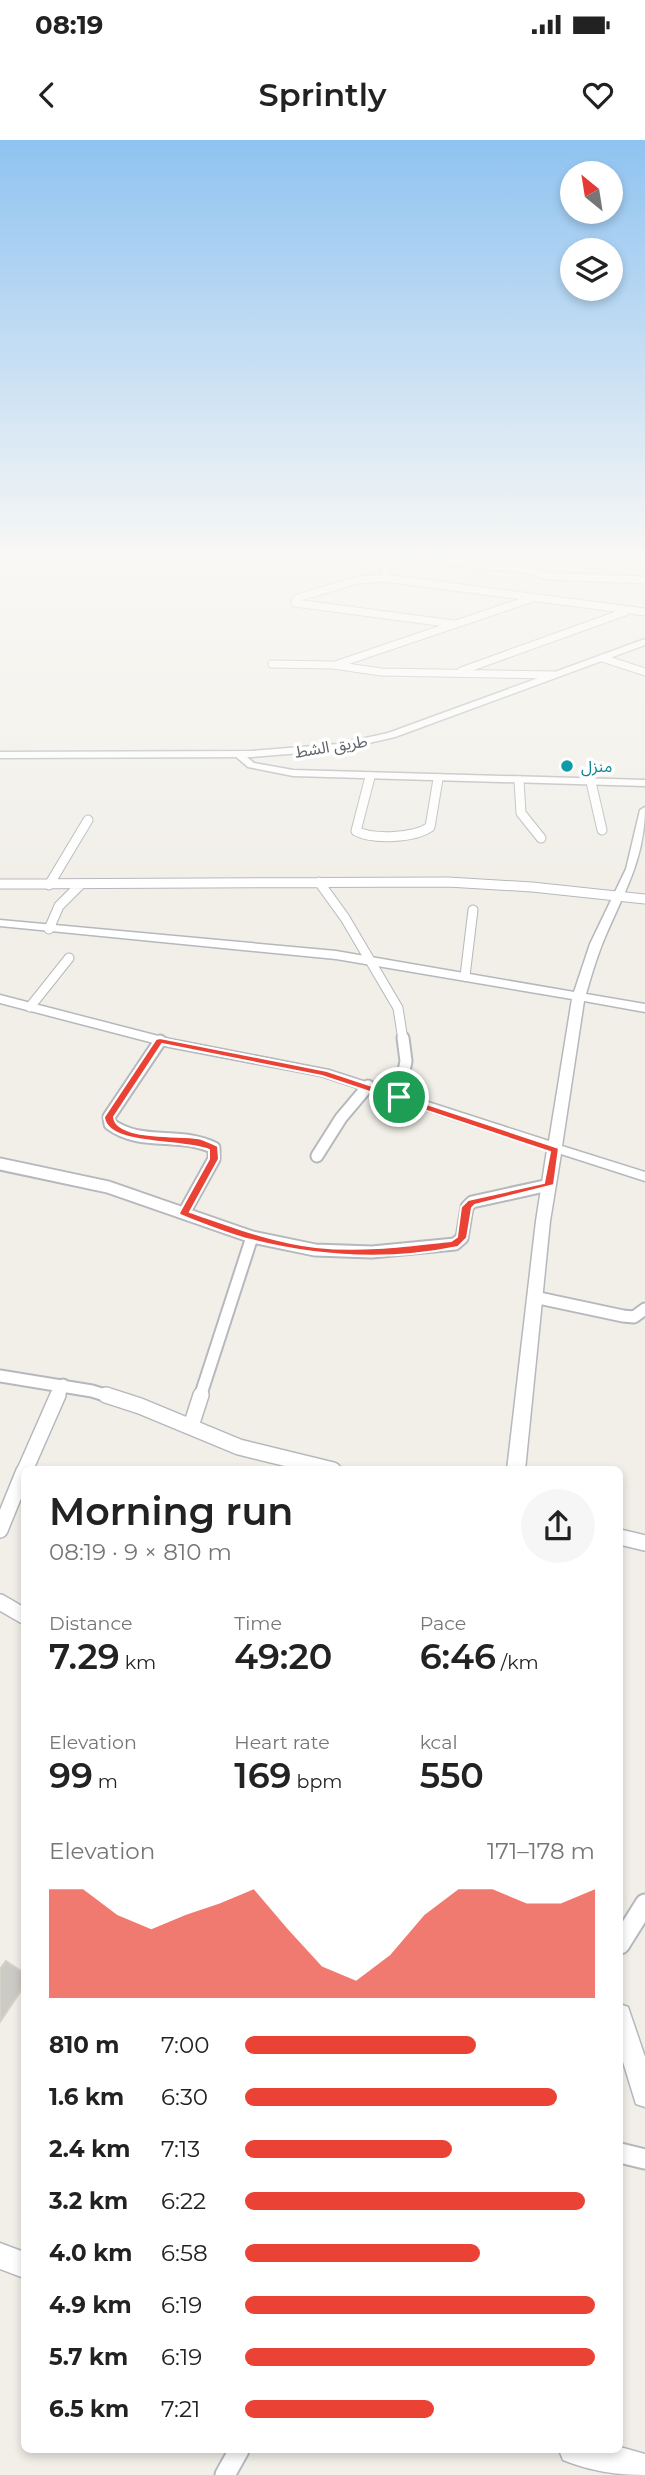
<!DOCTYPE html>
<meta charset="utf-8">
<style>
body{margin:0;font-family:Montserrat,"Noto Sans Arabic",sans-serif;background:#f6f6f6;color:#222;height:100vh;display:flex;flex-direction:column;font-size:26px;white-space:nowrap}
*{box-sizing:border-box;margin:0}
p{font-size:23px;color:#767676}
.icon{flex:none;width:38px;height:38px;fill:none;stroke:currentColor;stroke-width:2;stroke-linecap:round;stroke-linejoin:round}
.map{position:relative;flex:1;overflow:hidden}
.sheet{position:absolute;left:21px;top:1326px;width:602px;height:987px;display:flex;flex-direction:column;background:#fff;border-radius:10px;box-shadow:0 4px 10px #0003}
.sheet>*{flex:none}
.needle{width:46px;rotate:330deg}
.tools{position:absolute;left:560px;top:21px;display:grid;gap:14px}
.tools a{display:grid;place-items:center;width:63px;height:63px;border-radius:50%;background:#fff;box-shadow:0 4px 10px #0003;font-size:35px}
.pin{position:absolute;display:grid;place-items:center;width:60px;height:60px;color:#fff;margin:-30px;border:4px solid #fff;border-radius:50%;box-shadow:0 2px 7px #0007}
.round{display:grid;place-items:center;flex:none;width:74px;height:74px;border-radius:37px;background:#f6f6f6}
.headline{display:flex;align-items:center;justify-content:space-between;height:119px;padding:0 28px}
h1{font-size:38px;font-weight:600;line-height:52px}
.metrics{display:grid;grid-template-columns:repeat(3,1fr);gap:10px;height:119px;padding:7px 28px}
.metrics div{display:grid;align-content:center}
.metrics b{font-size:35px;font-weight:600}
.metrics small{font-size:19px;font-weight:400}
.metrics p{font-size:19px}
.chart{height:196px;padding:14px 28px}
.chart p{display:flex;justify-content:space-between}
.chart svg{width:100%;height:126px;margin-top:7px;fill:#ea4335;opacity:.7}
ul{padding:0 28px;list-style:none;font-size:23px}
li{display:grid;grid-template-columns:112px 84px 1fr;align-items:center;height:52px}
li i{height:18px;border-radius:9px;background:#ea4335}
.status{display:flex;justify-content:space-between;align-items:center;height:49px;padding:0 35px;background:#fff;direction:ltr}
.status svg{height:19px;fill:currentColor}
header{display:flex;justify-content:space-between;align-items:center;height:91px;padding:0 28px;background:#fff;font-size:32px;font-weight:600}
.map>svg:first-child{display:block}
.building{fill:#cccac5;stroke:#d6d1c6;stroke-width:2}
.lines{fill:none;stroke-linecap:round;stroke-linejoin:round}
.minor-far4-casing{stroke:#b5b8bc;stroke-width:9}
.minor-far3-casing{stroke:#b5b8bc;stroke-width:11}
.minor-far2-casing{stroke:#b5b8bc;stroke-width:15}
.minor-far1-casing{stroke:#b5b8bc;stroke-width:18}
.minor-casing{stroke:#b5b8bc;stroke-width:23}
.tertiary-casing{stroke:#b5b8bc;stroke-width:3}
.secondary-casing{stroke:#b6babf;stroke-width:3}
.minor-far4{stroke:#fff;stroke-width:7}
.minor-far3{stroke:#fff;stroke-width:9}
.minor-far2{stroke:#fff;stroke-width:11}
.minor-far1{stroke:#fff;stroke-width:15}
.minor{stroke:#fff;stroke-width:19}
.tertiary{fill:#fff;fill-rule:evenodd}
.secondary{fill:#fff;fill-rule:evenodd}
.route{fill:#ea4335;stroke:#fff;stroke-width:2;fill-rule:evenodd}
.culture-dot{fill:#0f9aa8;stroke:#fff;stroke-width:2.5}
.labels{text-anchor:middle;stroke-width:7;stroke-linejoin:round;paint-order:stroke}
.far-street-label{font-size:16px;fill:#5f6368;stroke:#fff}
.far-culture-label{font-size:16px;fill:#0d838f;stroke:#fff;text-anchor:start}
</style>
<div class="status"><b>08:19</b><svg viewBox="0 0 49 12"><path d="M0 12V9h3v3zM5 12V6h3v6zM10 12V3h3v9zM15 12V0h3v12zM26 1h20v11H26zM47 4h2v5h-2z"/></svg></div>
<header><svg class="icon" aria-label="back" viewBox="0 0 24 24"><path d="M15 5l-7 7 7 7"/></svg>Sprintly<svg class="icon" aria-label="heart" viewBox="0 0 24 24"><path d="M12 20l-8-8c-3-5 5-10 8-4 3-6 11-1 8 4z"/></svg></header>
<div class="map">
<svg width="645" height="2335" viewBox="0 0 645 2335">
<rect width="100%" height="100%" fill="#f1efe8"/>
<path class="building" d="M 6,1821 L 24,1833 L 24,1846 L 0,1882 L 0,1829 Z"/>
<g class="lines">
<defs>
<path id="minor-far4" d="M 410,419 L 525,429 L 547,436 L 645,440
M 385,438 L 386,418
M 295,463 L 297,458 L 358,440 L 385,438 L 645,472
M 295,463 L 454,484
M 602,518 L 645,532
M 272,524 L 333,525 L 381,532 L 553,535
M 338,524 L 533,458
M 461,531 L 625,472"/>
<path id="minor-far3" d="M 370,637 L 356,691 C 373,700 414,698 430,687 L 438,639
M 519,641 L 521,673 L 541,698
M 591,642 L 602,690
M 319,742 L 345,778 L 398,868 L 403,900
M 0,744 L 448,742 L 532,747 L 645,759
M 49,745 L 88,680
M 49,789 L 59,766 L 80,745
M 465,836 L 473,770
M 30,867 L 69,818"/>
<path id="minor-far2" d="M 160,901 L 109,977 L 110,984 C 141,1007 180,991 214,1008 L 214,1019 L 184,1073
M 399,957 L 406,921 L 403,898
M 317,1016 L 341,978 L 368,946
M 0,1024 L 108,1047 L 252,1097 L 315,1110 L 372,1112 L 455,1104 L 462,1098 L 467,1067 L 472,1062 L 549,1045
M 534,1157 L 623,1176 L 634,1177 L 645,1169
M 0,1236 L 92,1251 L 111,1257
M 58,1257 L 63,1245
M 200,1257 L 252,1097"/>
<path id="minor-far1" d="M 106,1255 L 140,1266 L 239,1307 L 333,1330
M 191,1286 L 201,1255
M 25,1330 L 58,1255
M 0,1390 L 24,1331
M 620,1397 L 645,1403
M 0,1462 L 24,1476"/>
<path id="minor" d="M 620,1804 L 645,1764
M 620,2013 L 645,2019
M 225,2335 L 239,2310"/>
<path id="tertiary" d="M 235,612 L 241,612 L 254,623 L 293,630 L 645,640 L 645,646 L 293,636 L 248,627 L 235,616 Z
M 645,667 C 645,720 623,754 603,802 C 596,819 591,837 586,854 L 645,864 L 645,872 L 584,861 L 562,1006 L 645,1032 L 645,1041 L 561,1014 L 550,1081 L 525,1330 L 507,1330 L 536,1081 L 547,1010 L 321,936 L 169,907 L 0,863 L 0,855 L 170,899 L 329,930 L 549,1001 L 572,859 L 336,819 L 0,786 L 0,780 L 336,811 L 574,852 L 590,804 L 626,729 L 640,670 Z
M 620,1864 L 628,1867 L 645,1917 L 645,1967 L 636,1964 L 620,1912 Z
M 0,2103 L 24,2112 L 24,2138 L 0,2129 Z
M 620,2307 L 645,2314 L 645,2335 C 617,2335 590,2331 563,2320 L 559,2310 L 620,2310 Z"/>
<path id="secondary" d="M 645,499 L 645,505 L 395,597 L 338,610 L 252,617 L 0,618 L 0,612 L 252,611 L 338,604 L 388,593 Z"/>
</defs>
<use href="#minor-far4" class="minor-far4-casing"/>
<use href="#minor-far3" class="minor-far3-casing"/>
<use href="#minor-far2" class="minor-far2-casing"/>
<use href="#minor-far1" class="minor-far1-casing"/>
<use href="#minor" class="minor-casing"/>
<use href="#tertiary" class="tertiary-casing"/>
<use href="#secondary" class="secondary-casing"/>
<use href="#minor-far4" class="minor-far4"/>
<use href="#minor-far3" class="minor-far3"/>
<use href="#minor-far2" class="minor-far2"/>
<use href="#minor-far1" class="minor-far1"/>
<use href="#minor" class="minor"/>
<use href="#tertiary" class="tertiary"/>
<use href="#secondary" class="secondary"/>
</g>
<linearGradient id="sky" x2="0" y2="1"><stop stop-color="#8fc3f1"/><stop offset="0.56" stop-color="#f9f8f5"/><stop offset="1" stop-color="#f9f8f5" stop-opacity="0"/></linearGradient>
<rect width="645" height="745" fill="url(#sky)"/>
<path class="route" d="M 160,898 L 327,931 L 559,1008 L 554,1045 L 475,1065 L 472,1068 L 467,1098 L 458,1107 C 390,1121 318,1117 251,1100 C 227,1094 203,1084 180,1075 L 179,1073 L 209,1019 L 209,1010 C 184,999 107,1007 104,977 L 156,899 ZM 162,904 L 322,936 L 550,1012 L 544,1043 L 468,1060 L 461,1067 L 457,1097 L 451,1101 C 406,1106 361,1112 316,1107 C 272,1102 231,1086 190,1072 L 219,1019 L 218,1006 C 211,1003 204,999 197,998 C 178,995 116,1000 114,977 Z"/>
<circle class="culture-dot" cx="567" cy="626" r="7"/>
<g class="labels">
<g class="far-street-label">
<text transform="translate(331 606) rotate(-9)" y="6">طريق الشط</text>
</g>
<g class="far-culture-label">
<text x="581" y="632">منزل</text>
</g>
</g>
</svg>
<div class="tools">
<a><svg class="needle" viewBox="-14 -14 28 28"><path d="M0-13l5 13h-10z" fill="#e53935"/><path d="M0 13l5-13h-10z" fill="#767676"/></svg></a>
<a><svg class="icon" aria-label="layers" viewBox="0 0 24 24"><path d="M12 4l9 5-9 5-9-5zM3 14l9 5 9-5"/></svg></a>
</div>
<div class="pin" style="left:399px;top:957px;background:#1e9e55"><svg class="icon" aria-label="arrive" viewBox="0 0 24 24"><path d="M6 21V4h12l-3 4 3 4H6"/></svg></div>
<section class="sheet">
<div class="headline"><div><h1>Morning run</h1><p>08:19 · 9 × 810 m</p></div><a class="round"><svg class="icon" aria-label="share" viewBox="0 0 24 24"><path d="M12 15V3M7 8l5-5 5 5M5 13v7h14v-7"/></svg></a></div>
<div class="metrics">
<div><p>Distance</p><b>7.29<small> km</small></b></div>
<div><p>Time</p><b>49:20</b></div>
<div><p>Pace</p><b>6:46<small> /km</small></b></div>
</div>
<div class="metrics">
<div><p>Elevation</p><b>99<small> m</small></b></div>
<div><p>Heart rate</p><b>169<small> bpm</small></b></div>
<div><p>kcal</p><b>550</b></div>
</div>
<div class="chart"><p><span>Elevation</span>171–178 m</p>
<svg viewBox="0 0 160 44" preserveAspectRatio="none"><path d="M0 44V6L10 6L20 15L30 20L40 15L50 11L60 6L70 20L80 33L90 38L100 29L110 15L120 6L130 6L140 11L150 11L160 6V44z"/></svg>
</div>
<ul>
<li><b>810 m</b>7:00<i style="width:66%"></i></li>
<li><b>1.6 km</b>6:30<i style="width:89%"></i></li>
<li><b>2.4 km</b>7:13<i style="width:59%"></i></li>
<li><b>3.2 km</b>6:22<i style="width:97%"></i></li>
<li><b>4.0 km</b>6:58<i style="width:67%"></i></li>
<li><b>4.9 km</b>6:19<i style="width:100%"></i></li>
<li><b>5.7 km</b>6:19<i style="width:100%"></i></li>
<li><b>6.5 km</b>7:21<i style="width:54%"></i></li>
</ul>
</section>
</div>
